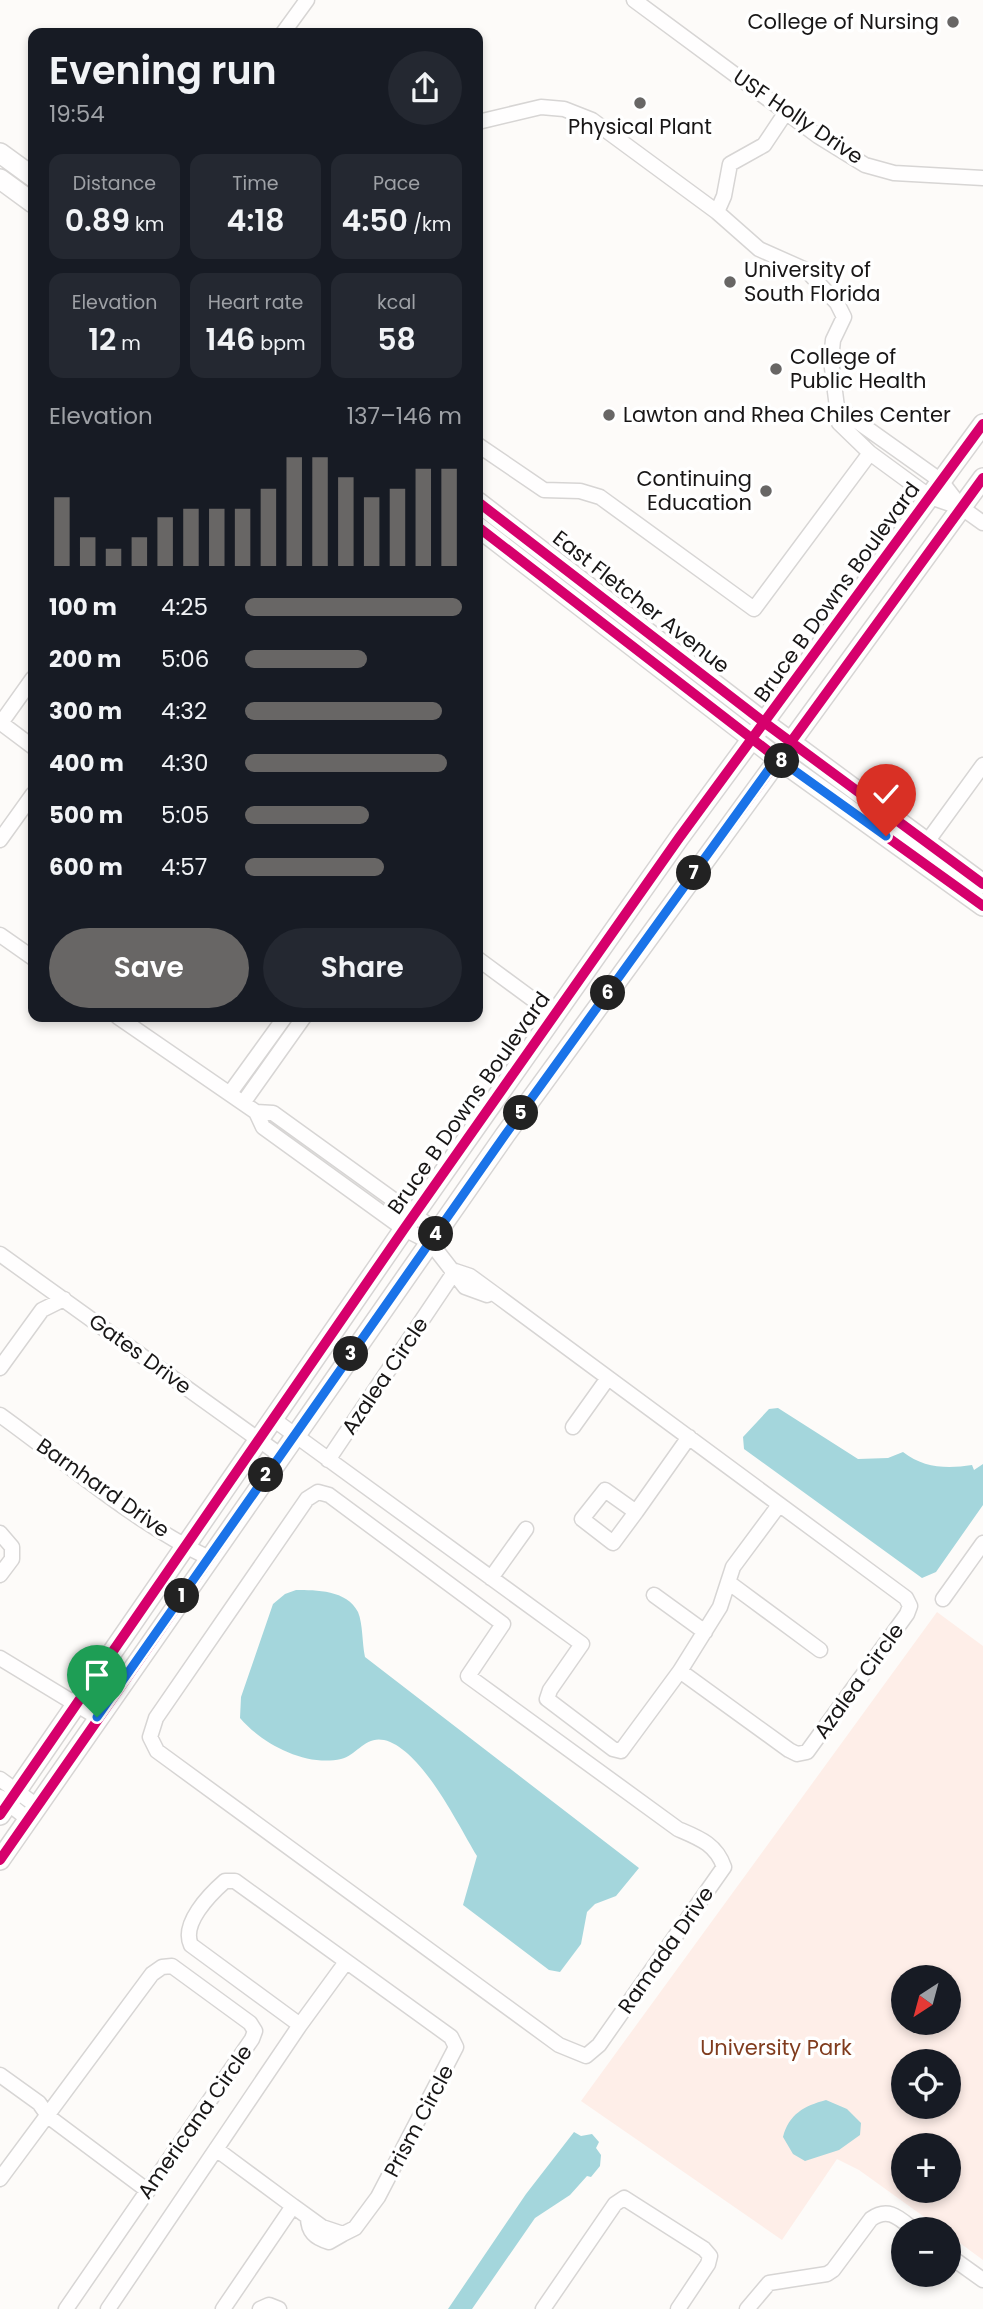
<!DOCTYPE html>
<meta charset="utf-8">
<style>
body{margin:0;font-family:Poppins,sans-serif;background:#242831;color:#f1f3f6;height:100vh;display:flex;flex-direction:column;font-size:26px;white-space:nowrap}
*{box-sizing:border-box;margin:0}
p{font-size:23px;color:#9ea1a6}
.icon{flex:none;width:38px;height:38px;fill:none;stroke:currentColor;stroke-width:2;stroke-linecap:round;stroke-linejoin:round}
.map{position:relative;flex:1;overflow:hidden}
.sheet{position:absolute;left:28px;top:28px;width:455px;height:994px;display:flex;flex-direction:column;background:#171b24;border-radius:14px;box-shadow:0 4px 10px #0003}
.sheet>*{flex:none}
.needle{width:46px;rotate:216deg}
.tools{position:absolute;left:891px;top:1965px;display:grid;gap:14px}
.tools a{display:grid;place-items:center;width:70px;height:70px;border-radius:50%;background:#171b24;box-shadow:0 4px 10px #0003;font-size:35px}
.pin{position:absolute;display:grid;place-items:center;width:60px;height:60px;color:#fff;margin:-72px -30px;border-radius:50% 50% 50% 0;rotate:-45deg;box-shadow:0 0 7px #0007}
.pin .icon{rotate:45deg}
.km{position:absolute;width:35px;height:35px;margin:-18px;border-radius:50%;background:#222;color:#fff;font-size:19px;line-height:35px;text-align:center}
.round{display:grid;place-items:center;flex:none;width:74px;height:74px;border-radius:37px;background:#242831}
.head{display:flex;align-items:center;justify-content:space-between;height:119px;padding:0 21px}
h1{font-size:38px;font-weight:600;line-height:52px}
.stats{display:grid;grid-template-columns:repeat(3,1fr);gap:10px;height:119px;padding:7px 21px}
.stats div{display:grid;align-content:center;border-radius:14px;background:#242831;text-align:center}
.stats b{font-size:30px;font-weight:600}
.stats small{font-size:19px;font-weight:400}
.stats p{font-size:19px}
.chart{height:196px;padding:14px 21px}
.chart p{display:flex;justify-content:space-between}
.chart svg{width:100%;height:126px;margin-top:7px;stroke:#686665;stroke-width:6}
.button{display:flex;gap:14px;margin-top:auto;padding:14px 21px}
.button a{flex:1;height:80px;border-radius:42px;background:#686665;color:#fff;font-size:28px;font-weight:600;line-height:80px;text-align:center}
.button a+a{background:#242831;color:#f1f3f6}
ul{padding:0 21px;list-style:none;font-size:23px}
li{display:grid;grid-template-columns:112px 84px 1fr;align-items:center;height:52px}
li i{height:18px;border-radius:9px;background:#686665}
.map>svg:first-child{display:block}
.green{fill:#feeee8;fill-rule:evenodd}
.water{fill:#a4d6dc}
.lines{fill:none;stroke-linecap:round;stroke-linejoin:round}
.minor-casing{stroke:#d7d5d4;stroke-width:17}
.major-casing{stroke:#d7d5d4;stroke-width:22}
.minor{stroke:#fffefe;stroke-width:14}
.major{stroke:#fffefe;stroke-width:19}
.cycleway-casing{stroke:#fff;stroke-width:15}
.cycleway{stroke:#d6006c;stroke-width:10}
.route-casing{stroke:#fff;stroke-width:14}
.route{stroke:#1a73e8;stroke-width:9}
.poi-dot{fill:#686665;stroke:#fff;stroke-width:2.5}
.labels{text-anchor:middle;stroke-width:7;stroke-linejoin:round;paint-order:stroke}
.poi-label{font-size:21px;fill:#181616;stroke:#fff;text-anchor:start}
.street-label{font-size:21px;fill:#181616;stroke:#fff}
.park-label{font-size:21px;fill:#803c1e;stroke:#fff}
</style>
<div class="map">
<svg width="983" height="2309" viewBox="0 0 983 2309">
<rect width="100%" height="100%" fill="#fdfbf9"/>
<path class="green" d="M 937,1612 L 983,1646 L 983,2260 L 949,2235 L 948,2230 L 941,2229 L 859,2170 L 837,2159 L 782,2240 L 581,2101 ZM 903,1978 L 948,1978 L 948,2023 L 903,2023 ZM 903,2062 L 948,2062 L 948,2107 L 903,2107 ZM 903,2146 L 948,2146 L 948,2191 L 903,2191 Z"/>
<path class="water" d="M 778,1408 L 858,1459 L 888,1458 L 903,1452 C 923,1468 947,1469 972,1465 L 974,1470 L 983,1464 L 983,1505 L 936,1572 L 922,1578 L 744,1449 L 743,1437 L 769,1409 Z
M 296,1590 C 316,1590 347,1590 358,1612 C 363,1624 362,1643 365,1657 L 639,1868 L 616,1896 L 595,1904 L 587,1912 L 581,1944 L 560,1972 L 549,1970 L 463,1905 L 477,1856 C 458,1825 422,1749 384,1740 C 365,1736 357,1755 341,1759 C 306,1767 262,1744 240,1718 L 241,1697 L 273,1604 L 285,1594 Z
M 826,2100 L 847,2109 L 861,2123 L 860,2135 L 839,2150 L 805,2161 L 793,2154 L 783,2137 C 789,2114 804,2106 826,2100 Z
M 574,2132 L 581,2136 L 592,2134 L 599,2142 L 596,2148 L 601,2155 L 600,2166 L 591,2177 L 587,2176 L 570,2195 L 535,2218 L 472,2309 L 448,2309 L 526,2194 Z"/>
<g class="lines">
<defs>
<path id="minor" d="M 634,0 L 818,136 L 865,165 L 894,173 L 983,178
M 283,33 L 307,0
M 478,122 L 541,107 L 564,109 L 592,120 L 717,212 L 759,249 L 806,270 L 837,303 L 844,317 L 833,340 L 831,360 L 839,423 L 870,453 L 930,497 L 962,508 L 983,523
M 717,212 L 724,196 L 730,164 L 764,145 L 786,112
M 837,407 L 941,481 L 961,507
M 478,445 L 544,490 L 580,491 L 600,497 L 754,609 L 870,453
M 33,678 L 1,723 L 33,747
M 0,840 L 33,794
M 927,842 L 983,765
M 0,935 L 33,958
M 478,959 L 554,1015
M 118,1017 L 256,1112 L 263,1127 L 404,1229 L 430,1242 L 465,1287 L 487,1295
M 230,1093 L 285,1017
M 243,1103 L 304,1017
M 256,1112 L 273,1113 L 438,1232
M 0,1254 L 280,1455
M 455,1271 L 470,1276 L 496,1295 L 906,1598 L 910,1606 L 907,1614 L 807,1752 L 797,1754 L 789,1750 L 680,1671
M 0,1368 L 42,1310 L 64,1299
M 0,1415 C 67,1463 134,1522 209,1558
M 273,1419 L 582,1644 L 550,1690 L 547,1699 L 613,1749 L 621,1751 L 680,1671 L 720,1607 L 733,1567 L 779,1505
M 573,1427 L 608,1378
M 328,1460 L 455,1271
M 318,1492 L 329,1495 L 503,1624 L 468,1676 L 678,1829 C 699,1838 716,1844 724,1867 L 599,2045 L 586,2056 L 559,2045 L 157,1751 L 150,1737 L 156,1718 L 307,1499 Z
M 636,1512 L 613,1543 L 582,1519 L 605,1490 L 636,1512 L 689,1437
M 0,1533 L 12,1547 L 12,1559 L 0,1575
M 491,1578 L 526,1529
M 728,1582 L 820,1650
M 654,1595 L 705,1632
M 943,1599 L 983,1543
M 0,1658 L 97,1717
M 0,1779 L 37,1806
M 0,1797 L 28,1819
M 300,2025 L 346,1962
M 0,2075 L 39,2103 L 49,2117 L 148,2191
M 216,2149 L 293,2206
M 0,2179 L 152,1974 L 162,1967 L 172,1966 L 250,2023 L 255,2031 L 252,2039 L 66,2309
M 308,2217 C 308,2232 315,2238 329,2242 L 343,2234
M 948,2255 L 983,2280
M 108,2309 L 300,2025 L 191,1945 C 181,1924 209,1895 225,1881 L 235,1881 L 451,2037 L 456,2047 L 378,2197 L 355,2228 L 343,2234 L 322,2227 L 293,2206 L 223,2309
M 260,2309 L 269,2305 L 279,2309
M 543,2309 L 615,2204 L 624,2198 L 704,2249 L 710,2256 L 708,2264 L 678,2309
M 747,2309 L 769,2283 L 827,2274 L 833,2270 L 871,2219 C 889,2206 900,2219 914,2230"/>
<path id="major" d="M 0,153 L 33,177
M 0,179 L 33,203
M 478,502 L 765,723 L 983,884
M 478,527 L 777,758 L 983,906
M 0,1815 L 404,1229 L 679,838 L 983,424
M 0,1860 L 505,1135 L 983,478"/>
</defs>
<use href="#minor" class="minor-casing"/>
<use href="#major" class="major-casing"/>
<use href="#minor" class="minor"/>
<use href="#major" class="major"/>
<defs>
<path id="cycleway" d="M 478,502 L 765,723 L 983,884
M 478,527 L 777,758 L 983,906
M 0,1815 L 404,1229 L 679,838 L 983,424
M 0,1860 L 505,1135 L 983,478"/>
</defs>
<use href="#cycleway" class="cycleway-casing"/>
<use href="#cycleway" class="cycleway"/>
</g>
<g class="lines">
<defs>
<path id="route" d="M 97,1717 L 505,1135 L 777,758 L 886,836"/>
</defs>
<use href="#route" class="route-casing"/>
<use href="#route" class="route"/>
</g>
<g class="poi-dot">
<circle cx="953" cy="22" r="7"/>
<circle cx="640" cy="103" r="7"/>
<circle cx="730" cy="282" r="7"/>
<circle cx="776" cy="369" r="7"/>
<circle cx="609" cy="415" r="7"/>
<circle cx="766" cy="491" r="7"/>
</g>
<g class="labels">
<g class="poi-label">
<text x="939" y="29" text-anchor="end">College of Nursing</text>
<text x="640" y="134" text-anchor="middle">Physical Plant</text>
<text x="744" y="277">University of<tspan x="744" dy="24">South Florida</tspan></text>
<text x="790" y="364">College of<tspan x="790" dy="24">Public Health</tspan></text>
<text x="623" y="422">Lawton and Rhea Chiles Center</text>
<text x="752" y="486" text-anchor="end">Continuing<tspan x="752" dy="24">Education</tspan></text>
</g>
<g class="street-label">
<text transform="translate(798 117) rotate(34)" y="7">USF Holly Drive</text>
<text transform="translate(837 592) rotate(-54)" y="7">Bruce B Downs Boulevard</text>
<text transform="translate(641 602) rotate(38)" y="7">East Fletcher Avenue</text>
<text transform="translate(469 1103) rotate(-55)" y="7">Bruce B Downs Boulevard</text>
<text transform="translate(140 1354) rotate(36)" y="7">Gates Drive</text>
<text transform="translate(385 1376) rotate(-56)" y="7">Azalea Circle</text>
<text transform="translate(103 1488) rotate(35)" y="7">Barnhard Drive</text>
<text transform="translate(859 1681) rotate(-54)" y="7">Azalea Circle</text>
<text transform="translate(666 1950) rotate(-55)" y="7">Ramada Drive</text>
<text transform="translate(419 2121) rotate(-62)" y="7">Prism Circle</text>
<text transform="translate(195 2122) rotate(-55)" y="7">Americana Circle</text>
</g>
<g class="park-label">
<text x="776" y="2055">University Park</text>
</g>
</g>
</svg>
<div class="tools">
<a><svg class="needle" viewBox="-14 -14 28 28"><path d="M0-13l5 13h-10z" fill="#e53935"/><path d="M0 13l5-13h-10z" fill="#9ea1a6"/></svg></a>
<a><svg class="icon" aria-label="locate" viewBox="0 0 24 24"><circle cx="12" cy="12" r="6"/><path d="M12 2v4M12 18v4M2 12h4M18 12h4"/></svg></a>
<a>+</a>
<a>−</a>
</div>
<div class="pin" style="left:97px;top:1717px;background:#1e9e55"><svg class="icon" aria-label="arrive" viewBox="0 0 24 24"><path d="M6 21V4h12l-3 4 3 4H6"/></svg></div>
<div class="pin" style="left:886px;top:836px;background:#d93025"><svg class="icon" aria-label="check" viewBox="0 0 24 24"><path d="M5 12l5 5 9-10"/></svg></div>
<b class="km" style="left:182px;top:1596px">1</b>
<b class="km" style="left:266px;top:1475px">2</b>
<b class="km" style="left:351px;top:1354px">3</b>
<b class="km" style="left:436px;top:1234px">4</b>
<b class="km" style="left:521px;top:1113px">5</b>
<b class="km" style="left:608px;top:993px">6</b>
<b class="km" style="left:694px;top:873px">7</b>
<b class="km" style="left:782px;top:761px">8</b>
<section class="sheet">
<div class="head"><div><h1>Evening run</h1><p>19:54</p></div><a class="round"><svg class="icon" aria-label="share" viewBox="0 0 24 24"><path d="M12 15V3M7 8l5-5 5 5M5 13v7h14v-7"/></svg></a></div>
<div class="stats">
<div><p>Distance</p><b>0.89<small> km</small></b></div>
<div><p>Time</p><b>4:18</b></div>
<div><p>Pace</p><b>4:50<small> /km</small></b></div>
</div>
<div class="stats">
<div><p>Elevation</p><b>12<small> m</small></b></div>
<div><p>Heart rate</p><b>146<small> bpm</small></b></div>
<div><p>kcal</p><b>58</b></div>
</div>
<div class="chart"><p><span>Elevation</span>137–146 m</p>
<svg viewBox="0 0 160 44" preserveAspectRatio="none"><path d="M5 44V20M15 44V34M25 44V38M35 44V34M45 44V27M55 44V24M65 44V24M75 44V24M85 44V17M95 44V6M105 44V6M115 44V13M125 44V20M135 44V17M145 44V10M155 44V10"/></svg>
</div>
<ul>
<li><b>100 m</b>4:25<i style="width:100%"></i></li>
<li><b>200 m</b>5:06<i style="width:56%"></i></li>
<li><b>300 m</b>4:32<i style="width:91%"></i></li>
<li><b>400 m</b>4:30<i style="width:93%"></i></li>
<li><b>500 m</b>5:05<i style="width:57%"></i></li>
<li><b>600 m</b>4:57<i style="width:64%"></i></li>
</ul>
<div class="button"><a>Save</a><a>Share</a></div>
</section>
</div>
